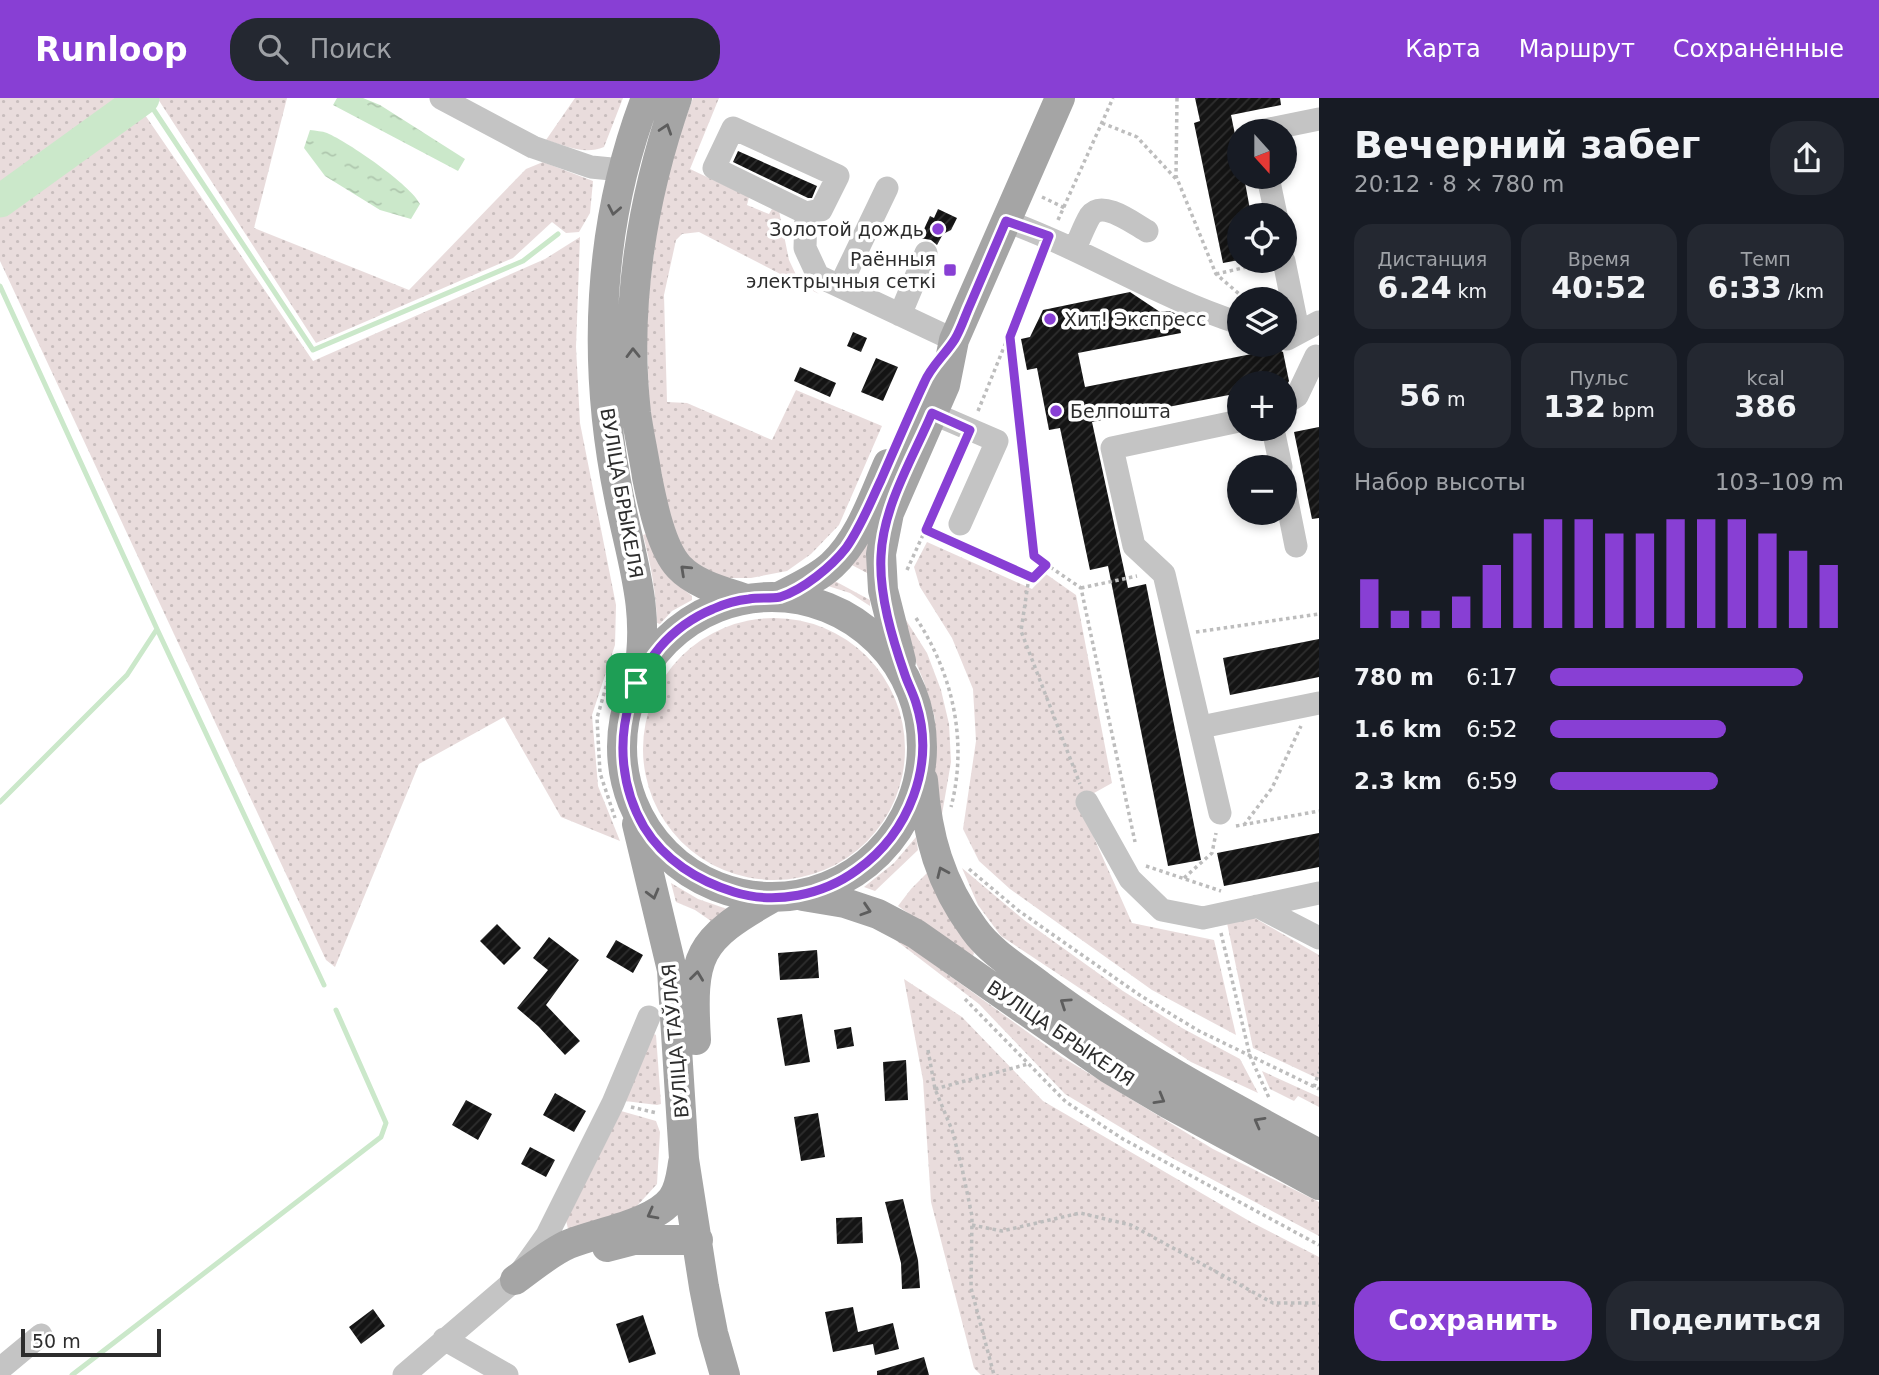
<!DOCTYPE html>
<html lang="ru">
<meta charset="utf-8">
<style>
body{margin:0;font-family:"DejaVu Sans",sans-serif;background:#242831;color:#f1f3f6;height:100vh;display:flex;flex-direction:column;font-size:26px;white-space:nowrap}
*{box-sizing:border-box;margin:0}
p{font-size:23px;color:#9ea1a6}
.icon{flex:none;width:38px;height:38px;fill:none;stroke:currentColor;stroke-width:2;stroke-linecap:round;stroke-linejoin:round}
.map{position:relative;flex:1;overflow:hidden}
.sheet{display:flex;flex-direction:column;background:#171b24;width:560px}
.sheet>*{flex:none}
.needle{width:46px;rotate:159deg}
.controls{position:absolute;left:1227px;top:21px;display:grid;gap:14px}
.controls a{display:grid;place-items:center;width:70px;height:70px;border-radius:50%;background:#171b24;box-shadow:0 4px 10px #0003;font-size:35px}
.scale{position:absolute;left:21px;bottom:18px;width:140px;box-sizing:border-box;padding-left:7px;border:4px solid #2d2d2d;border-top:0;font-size:19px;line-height:24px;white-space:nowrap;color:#2d2d2d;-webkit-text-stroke:5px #fff;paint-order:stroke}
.pin{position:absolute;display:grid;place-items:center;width:60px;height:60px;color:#fff;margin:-30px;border-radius:14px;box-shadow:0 4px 10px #0006}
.round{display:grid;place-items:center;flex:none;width:74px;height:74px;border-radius:28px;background:#242831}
.overview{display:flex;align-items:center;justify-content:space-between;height:119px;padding:0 35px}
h1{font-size:38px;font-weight:600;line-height:52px}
.stats{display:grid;grid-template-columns:repeat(3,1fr);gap:10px;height:119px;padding:7px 35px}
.stats div{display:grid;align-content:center;border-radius:18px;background:#242831;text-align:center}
.stats b{font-size:30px;font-weight:600}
.stats small{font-size:19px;font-weight:400}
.stats p{font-size:19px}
.chart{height:196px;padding:14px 35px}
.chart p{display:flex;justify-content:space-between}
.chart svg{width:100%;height:126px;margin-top:7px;stroke:#883fd4;stroke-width:6}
.action{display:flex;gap:14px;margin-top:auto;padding:14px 35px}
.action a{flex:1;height:80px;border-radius:28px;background:#883fd4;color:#fff;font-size:28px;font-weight:600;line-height:80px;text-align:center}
.action a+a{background:#242831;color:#f1f3f6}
ul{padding:0 35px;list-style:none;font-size:23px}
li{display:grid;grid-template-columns:112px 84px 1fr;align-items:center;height:52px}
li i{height:18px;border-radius:9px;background:#883fd4}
header{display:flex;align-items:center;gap:42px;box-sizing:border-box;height:98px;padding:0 35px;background:#883fd4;color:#fff}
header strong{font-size:33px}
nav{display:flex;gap:38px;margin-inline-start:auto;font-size:24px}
.search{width:490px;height:63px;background:#242831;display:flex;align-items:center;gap:18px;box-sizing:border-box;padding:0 24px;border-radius:28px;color:#9ea1a6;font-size:26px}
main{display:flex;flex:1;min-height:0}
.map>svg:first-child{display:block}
.grass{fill:url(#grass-dots)}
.water{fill:url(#water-ripples)}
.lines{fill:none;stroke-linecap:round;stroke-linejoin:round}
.stream{stroke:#cbe8ca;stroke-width:5}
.river{stroke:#cbe8ca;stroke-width:33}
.building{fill:url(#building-hatch)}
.path{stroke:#bdbdbd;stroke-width:3.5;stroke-dasharray:3.5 3.5;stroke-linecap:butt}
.minor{stroke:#c4c4c4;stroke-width:23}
.major{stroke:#a5a5a5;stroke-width:30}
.oneway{stroke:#5d5d5d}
.route-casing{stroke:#fff;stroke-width:14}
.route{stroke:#883fd4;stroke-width:9}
.poi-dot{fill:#883fd4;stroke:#fff;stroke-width:2.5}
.labels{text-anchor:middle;stroke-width:7;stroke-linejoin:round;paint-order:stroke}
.poi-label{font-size:19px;fill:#2d2d2d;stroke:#fff;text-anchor:end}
.street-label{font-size:19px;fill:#2d2d2d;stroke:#fff}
</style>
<header>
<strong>Runloop</strong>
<div class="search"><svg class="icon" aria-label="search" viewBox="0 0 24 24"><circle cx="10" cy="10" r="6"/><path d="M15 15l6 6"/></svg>Поиск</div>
<nav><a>Карта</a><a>Маршрут</a><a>Сохранённые</a></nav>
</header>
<main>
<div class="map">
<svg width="1319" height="1277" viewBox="0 0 1319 1277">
<defs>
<pattern id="grass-dots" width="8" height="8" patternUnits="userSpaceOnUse" patternTransform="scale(1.75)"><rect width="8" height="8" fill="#e9dcdc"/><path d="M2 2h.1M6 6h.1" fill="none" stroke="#c8bdbd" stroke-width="1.8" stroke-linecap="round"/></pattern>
<pattern id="water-ripples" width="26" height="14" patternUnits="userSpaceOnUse" patternTransform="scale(1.75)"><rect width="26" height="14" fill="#cbe8ca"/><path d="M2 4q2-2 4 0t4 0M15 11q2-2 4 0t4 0" fill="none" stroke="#afc7ae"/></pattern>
<pattern id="building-hatch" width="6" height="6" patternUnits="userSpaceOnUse" patternTransform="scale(1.75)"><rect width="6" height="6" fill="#141414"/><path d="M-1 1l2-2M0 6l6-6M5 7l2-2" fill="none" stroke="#2e2e2e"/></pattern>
</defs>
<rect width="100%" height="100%" fill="#fff"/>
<path class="grass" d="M 0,0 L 122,0 L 0,88 Z
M 159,0 L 287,0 L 254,130 L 409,192 L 526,71 L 543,64 L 593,83 L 590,115 L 579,134 L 566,135 L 552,124 L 513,160 L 316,245 L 158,1 Z
M 575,0 L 623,0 L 604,49 C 584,57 566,48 546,42 Z
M 693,0 L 719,0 L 690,71 L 749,99 L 747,107 L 769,116 L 772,111 L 779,113 L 789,162 L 798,181 L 819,196 L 699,134 L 682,136 L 676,142 L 664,197 L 667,304 L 687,305 L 772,342 L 796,292 L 882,328 L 839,427 L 811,456 L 787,473 L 751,480 L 721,480 L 692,465 L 674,438 L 660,393 L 649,303 L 646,218 L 657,131 L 670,63 Z
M 143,14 L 313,263 L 545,161 L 580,139 L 576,249 L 580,325 L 616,507 L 615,547 L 592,617 L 598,688 L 620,743 L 561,719 L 504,619 L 419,666 L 335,869 L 326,862 L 0,163 L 0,116 Z
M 869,435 L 867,475 L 850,466 Z
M 646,436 C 659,467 666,477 692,498 L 692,502 L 672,513 L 660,526 L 657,525 C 656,494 651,467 643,437 Z
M 927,444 L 1032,491 L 1046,476 L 1076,497 L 1112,685 L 1078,704 L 1132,825 L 1214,842 L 1236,937 L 1152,892 L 1010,791 L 979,763 L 963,731 L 976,643 L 973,591 L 952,540 L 920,489 L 914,469 Z
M 833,482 L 870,502 L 870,508 L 850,495 L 828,488 Z
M 897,508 L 927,555 L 941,592 L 949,626 L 951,664 L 941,722 L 932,718 L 935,667 L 935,620 L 924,584 L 907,543 Z
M643 651a131 131 0 1 1 262 0a131 131 0 1 1-262 0Z
M 916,739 L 918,752 L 875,793 L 864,789 L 894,765 Z
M 962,770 L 1024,822 L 1123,893 L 1182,930 L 1240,961 L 1258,995 L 1191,964 L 1001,838 L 978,807 Z
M 928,774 L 951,820 L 974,855 L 972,861 L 898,808 L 911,791 Z
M 671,785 L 698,801 L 727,811 L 711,823 L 695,812 L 676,804 Z
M 1253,819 L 1319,857 L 1319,981 L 1253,950 L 1227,825 Z
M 885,834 L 899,841 L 1062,959 L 1213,1051 L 1319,1104 L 1319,1138 L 1170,1059 L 1065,996 L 979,906 Z
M 904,881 L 962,919 L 1043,1003 L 1251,1124 L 1319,1159 L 1319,1277 L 981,1277 L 974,1270 L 931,1104 L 923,982 Z
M 652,935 L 656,937 L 661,1006 L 657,1007 L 625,1003 Z
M 1262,973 L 1319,999 L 1319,1009 L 1298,998 L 1294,1003 L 1270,991 Z
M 621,1013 L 656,1023 L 660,1034 L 657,1086 L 636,1109 L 574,1134 L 568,1131 L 566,1122 Z"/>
<path class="water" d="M 337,0 L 363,0 L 380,7 L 465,61 L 458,73 L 333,7 Z
M 310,32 C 316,33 322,33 327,35 C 348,44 411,87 420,106 L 411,121 L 380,112 L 325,78 L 304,50 Z"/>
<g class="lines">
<path class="stream" d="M 146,0 L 313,252 L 523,163 L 558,136
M 0,188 L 157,531 L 324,887
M 0,704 L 127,577 L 157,531
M 72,1277 L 381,1039 L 386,1025 L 336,912"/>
<path class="river" d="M 0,103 L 143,0"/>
</g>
<path class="building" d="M 1195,0 L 1280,0 L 1281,7 L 1231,17 L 1239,56 L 1239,79 L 1244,79 L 1251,117 L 1239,117 L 1239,162 L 1223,165 L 1194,25 L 1200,23 Z
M 738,53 L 817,88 L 812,100 L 808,100 L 733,64 Z
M 938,111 L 957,120 L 951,132 L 943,136 L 937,147 L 931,142 L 920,140 L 930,118 L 934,120 Z
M 1130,194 L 1160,214 L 1169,213 L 1177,216 L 1181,235 L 1078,255 L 1085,289 L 1277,251 L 1283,254 L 1289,283 L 1288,285 L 1239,285 L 1239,295 L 1092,324 L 1128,490 L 1146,486 L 1201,762 L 1168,768 L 1108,468 L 1090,472 L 1060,330 L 1049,332 L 1037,270 L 1027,272 L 1021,241 L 1030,239 L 1043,212 Z
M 853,234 L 867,240 L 861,254 L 847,248 Z
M 876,260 L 898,269 L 883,303 L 861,294 Z
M 800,269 L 836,285 L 830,299 L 794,283 Z
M 1319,329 L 1319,420 L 1312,421 L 1294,334 Z
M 1319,541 L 1319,579 L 1230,597 L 1223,560 Z
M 1319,735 L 1319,769 L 1224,788 L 1217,755 Z
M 497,826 L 521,850 L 504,867 L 480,843 Z
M 549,839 L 579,862 L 546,907 L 580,943 L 565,957 L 538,928 L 517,910 L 548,872 L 533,860 Z
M 616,842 L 643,857 L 633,875 L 606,859 Z
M 817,852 L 819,880 L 780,882 L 778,855 Z
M 802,916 L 810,964 L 785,968 L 777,920 Z
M 851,929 L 854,948 L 837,951 L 834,932 Z
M 906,962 L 908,1002 L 885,1003 L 883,964 Z
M 555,995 L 586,1013 L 574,1034 L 543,1017 Z
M 466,1002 L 492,1016 L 478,1042 L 452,1027 Z
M 818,1015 L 825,1059 L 801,1063 L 794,1019 Z
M 530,1049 L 555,1062 L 546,1079 L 521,1066 Z
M 903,1101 L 918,1162 L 920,1190 L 902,1191 L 901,1165 L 885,1104 Z
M 862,1119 L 863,1145 L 837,1146 L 836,1120 Z
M 853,1209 L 858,1234 L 893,1225 L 899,1251 L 875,1257 L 873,1246 L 833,1254 L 825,1214 Z
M 373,1211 L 385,1228 L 361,1246 L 349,1229 Z
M 643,1217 L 656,1256 L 629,1265 L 616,1226 Z
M 924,1259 L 929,1277 L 877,1277 L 877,1273 Z"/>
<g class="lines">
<path class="path" d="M 1177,0 L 1176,78 L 1216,176 L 1245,201
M 1102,25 L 1137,39 L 1177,82
M 1042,99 L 1065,110
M 1058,122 L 1113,0
M 1216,176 L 1265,165
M 1010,241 L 1034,458 L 1081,490 L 1135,744
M 978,313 L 1041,158
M 926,433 L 946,442
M 959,448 L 1033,480 L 1046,467
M 907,472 L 963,349
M 1029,479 L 1021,533 L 1080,686
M 1081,490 L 1137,478
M 916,520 C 953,576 968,644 951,709
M 1196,534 L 1319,516
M 614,561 L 597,620 L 600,675 L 615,720
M 1244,727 L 1272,690 L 1301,628
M 1236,728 L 1319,713
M 1146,768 L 1221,793
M 969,771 L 1019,813 L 1141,898 L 1199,933 L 1319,991
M 1184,780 L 1212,755 L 1216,735
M 1221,835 L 1250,958 L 1270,1002
M 965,901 L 1066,1004 L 1123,1041 L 1319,1147
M 928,952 L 935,991 L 952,1032 L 962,1070 L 972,1118 L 971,1190 L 994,1277
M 1314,989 L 1319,974
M 935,991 L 1028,966
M 631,1009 L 657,1015
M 972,1127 L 1002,1133 L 1080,1115 L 1131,1127 L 1273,1205 L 1319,1205"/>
<path class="minor" d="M 441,0 L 533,49 L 591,69 L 622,72
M 733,30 L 838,78 L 821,112 L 806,115 L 714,70 Z
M 1260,33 L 1319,21
M 1268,79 L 1276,117
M 806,115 L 805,150 L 818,178 L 954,242
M 1006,123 C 1086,152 1158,199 1239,225
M 1075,150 C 1080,140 1084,128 1090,118 C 1102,101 1133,125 1147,133
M 1284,163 L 1297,227 L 1287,241
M 840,188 L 887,90
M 900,217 L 926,155
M 1287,241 L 1319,224
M 1284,306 L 1297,298 L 1316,258
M 932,315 L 997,343 L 960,426
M 1273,331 L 1281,369
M 1284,388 L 1296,448
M 1201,629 L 1319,605
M 1087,704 L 1130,781 L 1162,812 L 1203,820 L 1319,795
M 1220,715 L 1164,476 L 1134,448 L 1112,350 L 1239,323
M 1257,808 L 1319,840
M 444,1241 L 507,1277
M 0,1271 L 41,1237
M 404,1277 L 515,1182 L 547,1137 L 613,1005 L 649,919"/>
<path class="major" d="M 677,0 C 642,100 624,209 636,315 C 639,337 644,358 647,379 C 652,404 661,450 679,469 C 696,487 723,493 746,501
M622 649a150 150 0 1 1 300 0a150 150 0 1 1-300 0Z
M 779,499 C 797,489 817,481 832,467 C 860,441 873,400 888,366
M 901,563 L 883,492 L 881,456 L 889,415 L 945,287 L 954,242 L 1060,0
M 638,577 C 651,513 631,461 619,399 C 592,266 597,128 646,0
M 923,682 C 927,738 940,785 974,831 C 991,855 1019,871 1042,889 C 1129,954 1224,1005 1319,1056
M 637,726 L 672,872 L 684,1061 L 704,1189 L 713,1235 L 725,1277
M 803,798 L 845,805 L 878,816 L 916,836 L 1108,970 L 1169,1006 L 1319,1087
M 696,942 C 691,857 697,842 772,800
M 607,1149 L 634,1142 L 698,1142
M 515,1182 C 532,1170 550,1154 569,1146 C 598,1134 653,1126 672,1101 C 680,1090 681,1077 683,1065"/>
</g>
<defs><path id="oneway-chevron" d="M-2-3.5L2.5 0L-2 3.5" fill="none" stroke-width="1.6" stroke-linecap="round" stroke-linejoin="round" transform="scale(1.75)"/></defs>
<g class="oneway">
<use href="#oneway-chevron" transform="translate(666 31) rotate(-72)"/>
<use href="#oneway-chevron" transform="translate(614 112) rotate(101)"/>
<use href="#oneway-chevron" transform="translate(633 255) rotate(-91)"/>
<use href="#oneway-chevron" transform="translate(685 472) rotate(-137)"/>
<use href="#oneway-chevron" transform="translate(942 774) rotate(-114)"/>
<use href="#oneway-chevron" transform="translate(653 796) rotate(75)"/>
<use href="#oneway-chevron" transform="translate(866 812) rotate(18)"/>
<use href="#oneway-chevron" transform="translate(697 878) rotate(-83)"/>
<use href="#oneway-chevron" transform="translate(1065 905) rotate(-146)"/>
<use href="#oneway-chevron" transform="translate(1160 1001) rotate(30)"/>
<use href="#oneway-chevron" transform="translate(1259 1024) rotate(-151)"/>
<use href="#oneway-chevron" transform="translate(652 1116) rotate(152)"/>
</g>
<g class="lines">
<defs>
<path id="route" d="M 1006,123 L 1049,138 L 1010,239 L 1034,458 L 1046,467 L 1033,480 L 926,432 L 970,332 L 932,315 C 913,360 883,408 881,458 C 879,497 892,540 905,577 C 908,586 913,595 916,605 C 936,667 909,735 857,772 C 823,797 775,807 734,794 C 698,783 664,762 644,729 C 599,652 628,546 713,511 C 724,506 738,502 749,501 C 759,499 770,501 780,499 C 803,492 832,468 846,450 C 861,429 870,405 881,382 C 895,350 909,317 924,285 C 931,268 945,257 955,241 C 961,231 965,218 970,207 C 982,179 994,151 1006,123 Z"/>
</defs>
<use href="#route" class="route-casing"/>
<use href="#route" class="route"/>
</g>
<g class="poi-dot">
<circle cx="938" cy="131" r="7"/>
<rect x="943" y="165" width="14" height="14" rx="3.5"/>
<circle cx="1050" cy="221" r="7"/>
<circle cx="1056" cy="313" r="7"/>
</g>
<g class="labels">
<g class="poi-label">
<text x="924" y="138">Золотой дождь</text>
<text x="936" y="168">Раённыя<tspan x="936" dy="22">электрычныя сеткі</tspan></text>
<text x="1064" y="228" text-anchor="start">Хит! Экспресс</text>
<text x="1070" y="320" text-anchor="start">Белпошта</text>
</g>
<g class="street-label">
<text transform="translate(622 395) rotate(80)" y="7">ВУЛІЦА БРЫКЕЛЯ</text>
<text transform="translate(1061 935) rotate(34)" y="7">ВУЛІЦА БРЫКЕЛЯ</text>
<text transform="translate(675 943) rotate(-95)" y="7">ВУЛІЦА ТАЎЛАЯ</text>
</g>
</g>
</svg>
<div class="controls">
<a><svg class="needle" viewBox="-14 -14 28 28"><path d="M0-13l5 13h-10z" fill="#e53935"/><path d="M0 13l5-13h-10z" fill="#9ea1a6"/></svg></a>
<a><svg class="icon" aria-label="locate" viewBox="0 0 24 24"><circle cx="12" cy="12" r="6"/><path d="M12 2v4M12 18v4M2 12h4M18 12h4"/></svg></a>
<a><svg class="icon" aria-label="layers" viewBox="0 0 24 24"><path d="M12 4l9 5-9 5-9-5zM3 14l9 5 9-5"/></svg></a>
<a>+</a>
<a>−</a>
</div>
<div class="scale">50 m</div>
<div class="pin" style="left:636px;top:585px;background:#1e9e55"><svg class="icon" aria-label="arrive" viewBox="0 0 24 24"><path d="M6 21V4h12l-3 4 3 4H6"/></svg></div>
</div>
<section class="sheet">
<div class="overview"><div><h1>Вечерний забег</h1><p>20:12 · 8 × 780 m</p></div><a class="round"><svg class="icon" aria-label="share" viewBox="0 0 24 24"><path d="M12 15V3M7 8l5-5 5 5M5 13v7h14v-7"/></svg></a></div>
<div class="stats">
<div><p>Дистанция</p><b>6.24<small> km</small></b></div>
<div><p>Время</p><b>40:52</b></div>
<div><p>Темп</p><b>6:33<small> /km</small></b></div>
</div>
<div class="stats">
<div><b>56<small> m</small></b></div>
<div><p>Пульс</p><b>132<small> bpm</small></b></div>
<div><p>kcal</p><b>386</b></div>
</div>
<div class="chart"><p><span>Набор высоты</span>103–109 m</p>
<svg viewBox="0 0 160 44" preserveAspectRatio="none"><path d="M5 44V27M15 44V38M25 44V38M35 44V33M45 44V22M55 44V11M65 44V6M75 44V6M85 44V11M95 44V11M105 44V6M115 44V6M125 44V6M135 44V11M145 44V17M155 44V22"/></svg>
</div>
<ul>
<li><b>780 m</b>6:17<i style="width:86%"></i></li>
<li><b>1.6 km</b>6:52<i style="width:60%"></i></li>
<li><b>2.3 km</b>6:59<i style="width:57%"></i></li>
</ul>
<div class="action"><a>Сохранить</a><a>Поделиться</a></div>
</section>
</main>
